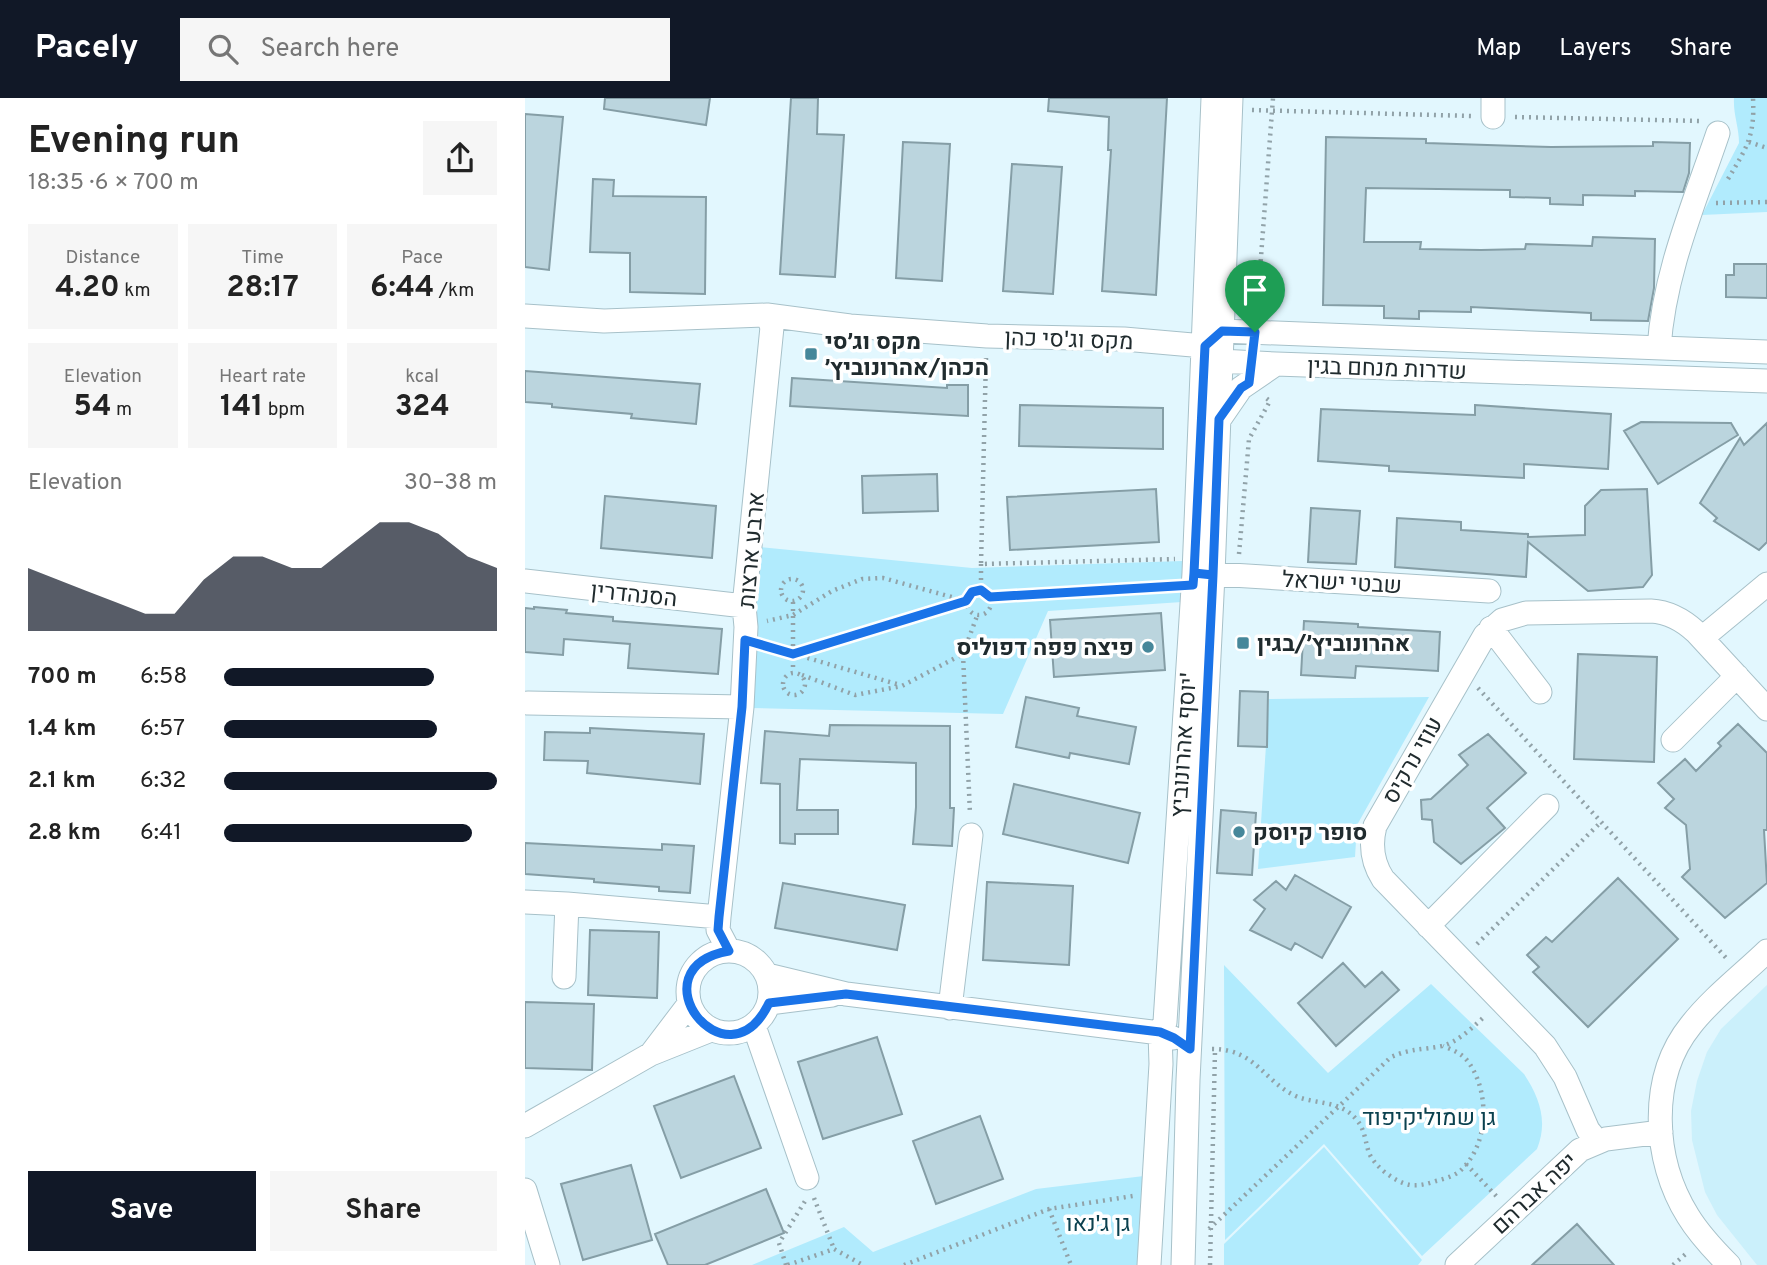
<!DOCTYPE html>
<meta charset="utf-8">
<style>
body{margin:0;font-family:Overpass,Heebo,sans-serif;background:#f6f6f6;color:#222;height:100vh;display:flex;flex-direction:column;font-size:26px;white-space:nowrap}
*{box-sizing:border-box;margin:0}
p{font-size:23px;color:#767676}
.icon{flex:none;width:38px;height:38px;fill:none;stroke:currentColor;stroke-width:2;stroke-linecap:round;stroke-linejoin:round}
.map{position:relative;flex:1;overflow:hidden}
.sheet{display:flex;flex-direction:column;background:#fff;width:525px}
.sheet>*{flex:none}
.pin{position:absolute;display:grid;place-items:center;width:60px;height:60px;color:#fff;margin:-72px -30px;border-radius:50% 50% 50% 0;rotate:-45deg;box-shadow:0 0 7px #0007}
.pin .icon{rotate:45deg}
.round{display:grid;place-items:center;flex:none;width:74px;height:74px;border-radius:0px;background:#f6f6f6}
.summary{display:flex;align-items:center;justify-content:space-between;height:119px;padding:0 28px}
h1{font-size:38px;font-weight:700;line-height:52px}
.stats{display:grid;grid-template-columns:repeat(3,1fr);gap:10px;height:119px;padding:7px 28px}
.stats div{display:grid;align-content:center;border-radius:0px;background:#f6f6f6;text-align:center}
.stats b{font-size:30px;font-weight:700}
.stats small{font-size:19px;font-weight:400}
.stats p{font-size:19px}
.chart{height:196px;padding:14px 28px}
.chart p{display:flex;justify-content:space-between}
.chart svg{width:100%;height:126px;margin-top:7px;fill:#111827;opacity:.7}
.action{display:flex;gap:14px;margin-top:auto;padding:14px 28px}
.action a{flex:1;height:80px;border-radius:0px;background:#111827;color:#fff;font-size:28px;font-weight:700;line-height:80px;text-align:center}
.action a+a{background:#f6f6f6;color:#222}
ul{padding:0 28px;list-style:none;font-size:23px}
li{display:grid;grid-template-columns:112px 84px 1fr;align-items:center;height:52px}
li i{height:18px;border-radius:9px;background:#111827}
header{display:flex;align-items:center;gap:42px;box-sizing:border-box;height:98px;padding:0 35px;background:#111827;color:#fff}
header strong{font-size:33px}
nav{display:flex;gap:38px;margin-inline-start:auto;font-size:24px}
.search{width:490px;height:63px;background:#f6f6f6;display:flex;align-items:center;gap:18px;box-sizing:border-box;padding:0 24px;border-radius:0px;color:#767676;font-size:26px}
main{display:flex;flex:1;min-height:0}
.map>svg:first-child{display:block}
.built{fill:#cbf0fb}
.green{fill:#b1ebfd}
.building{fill:#bbd5de;stroke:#859ea6;stroke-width:2}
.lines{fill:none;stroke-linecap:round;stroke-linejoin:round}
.minor-casing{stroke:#a7c1c9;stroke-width:25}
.path{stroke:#91a2a8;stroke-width:4.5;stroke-dasharray:2 5;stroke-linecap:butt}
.minor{stroke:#fff;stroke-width:23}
.route-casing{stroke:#fff;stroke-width:14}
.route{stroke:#1a73e8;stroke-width:9}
.poi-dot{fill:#46879a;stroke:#fff;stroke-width:2.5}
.labels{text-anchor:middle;stroke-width:7;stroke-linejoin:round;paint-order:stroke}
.street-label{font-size:23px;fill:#202b2e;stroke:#fff}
.poi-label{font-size:23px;font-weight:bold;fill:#202b2e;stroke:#fff;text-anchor:start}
.park-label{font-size:23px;fill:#0b414f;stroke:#fff}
</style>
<header>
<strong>Pacely</strong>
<div class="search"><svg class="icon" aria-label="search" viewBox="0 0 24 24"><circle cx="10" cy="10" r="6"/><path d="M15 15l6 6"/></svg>Search here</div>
<nav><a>Map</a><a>Layers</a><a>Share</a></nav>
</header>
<main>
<section class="sheet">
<div class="summary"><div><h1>Evening run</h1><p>18:35 · 6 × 700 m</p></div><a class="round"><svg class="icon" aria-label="share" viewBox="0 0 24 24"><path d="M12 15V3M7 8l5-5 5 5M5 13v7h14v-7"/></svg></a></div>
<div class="stats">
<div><p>Distance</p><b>4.20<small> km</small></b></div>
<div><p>Time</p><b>28:17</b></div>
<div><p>Pace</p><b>6:44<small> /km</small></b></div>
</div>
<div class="stats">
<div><p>Elevation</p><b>54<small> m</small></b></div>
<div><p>Heart rate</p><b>141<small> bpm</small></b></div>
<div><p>kcal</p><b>324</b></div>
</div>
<div class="chart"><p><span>Elevation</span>30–38 m</p>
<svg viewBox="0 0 160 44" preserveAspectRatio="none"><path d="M0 44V22L10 26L20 30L30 34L40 38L50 38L60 26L70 18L80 18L90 22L100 22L110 14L120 6L130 6L140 10L150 18L160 22V44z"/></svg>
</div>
<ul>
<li><b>700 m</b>6:58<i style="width:77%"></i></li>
<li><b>1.4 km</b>6:57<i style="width:78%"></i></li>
<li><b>2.1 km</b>6:32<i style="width:100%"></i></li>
<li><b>2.8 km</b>6:41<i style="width:91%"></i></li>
</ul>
<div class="action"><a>Save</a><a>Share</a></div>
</section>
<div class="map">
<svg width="1242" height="1167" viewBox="0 0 1242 1167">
<rect width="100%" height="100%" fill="#e2f7fe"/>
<path class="built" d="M 1242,887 L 1242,1167 L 1232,1167 L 1192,1117 L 1180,1094 L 1167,1042 L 1166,1013 L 1172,983 L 1182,954 L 1196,931 Z"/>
<path class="green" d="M 1209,0 L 1242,0 L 1242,114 L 1177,117 L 1214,45 C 1214,29 1208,16 1209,0 Z
M 234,449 L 447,470 L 657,463 L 657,504 L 523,513 L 478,616 L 227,610 Z
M 904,599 L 832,727 L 830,759 L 733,771 L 744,601 Z
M 699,867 L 803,975 L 906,886 L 999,976 C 1015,1000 1023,1024 1012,1051 L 897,1158 L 799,1046 L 700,1142 Z
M 799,1049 L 897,1162 L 893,1167 L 699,1167 L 699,1146 Z
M 619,1078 L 615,1167 L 227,1167 L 319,1129 L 348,1154 L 511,1091 Z"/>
<path class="building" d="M 80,0 L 185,0 L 181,27 L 79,11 Z
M 266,0 L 293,0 L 292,36 L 319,37 L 310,179 L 255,176 Z
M 524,0 L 642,0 L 631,197 L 577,193 L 586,52 L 583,52 L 584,19 L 523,13 Z
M 0,16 L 38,19 L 24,172 L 0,169 Z
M 801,39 L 901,41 L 901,45 L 1026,49 L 1128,48 L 1128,44 L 1165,45 L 1164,75 L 1158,94 L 1110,93 L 1110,98 L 1058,97 L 1058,107 L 1025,106 L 1025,100 L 985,99 L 985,92 L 841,90 L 839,144 L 896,144 L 895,151 L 956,152 L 1000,151 L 1001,146 L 1067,148 L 1068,139 L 1130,141 L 1129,190 L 1123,223 L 1066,222 L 1066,215 L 946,209 L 946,214 L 894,213 L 894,221 L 859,220 L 859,208 L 798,207 Z
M 378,44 L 425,46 L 417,183 L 371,180 Z
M 487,66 L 537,69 L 528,196 L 478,193 Z
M 68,81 L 89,82 L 88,98 L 181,99 L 180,196 L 105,194 L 105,155 L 65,154 Z
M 1209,166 L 1242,166 L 1242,200 L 1201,199 L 1201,177 L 1209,177 Z
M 0,273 L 175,286 L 171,326 L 106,320 L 107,316 L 27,309 L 27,306 L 0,304 Z
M 267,280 L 422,290 L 422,287 L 443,287 L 443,318 L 265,308 Z
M 495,307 L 638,310 L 638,351 L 494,348 Z
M 950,307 L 1086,316 L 1083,371 L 999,366 L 999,380 L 864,373 L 864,368 L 793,363 L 796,311 L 950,317 Z
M 1116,324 L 1206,325 L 1213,337 L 1133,386 L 1099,333 Z
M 1242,325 L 1242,444 L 1234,452 L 1189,423 L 1192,420 L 1175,405 L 1215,340 L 1219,347 Z
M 412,376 L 413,413 L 338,415 L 337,378 Z
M 631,391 L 634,444 L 485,452 L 482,399 Z
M 1122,391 L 1127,477 L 1118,489 L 1063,493 L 1003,444 L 1001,479 L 870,469 L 872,420 L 936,424 L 936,432 L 1003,436 L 1003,439 L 1060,437 L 1060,408 L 1076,392 Z
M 80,398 L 191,408 L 187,460 L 76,450 Z
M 786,410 L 835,413 L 831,466 L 783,464 Z
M 9,509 L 42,512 L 41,515 L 88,519 L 88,523 L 197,531 L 193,576 L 103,570 L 105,546 L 39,541 L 38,557 L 0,554 L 0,510 L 9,511 Z
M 636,515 L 640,572 L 529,579 L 525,522 Z
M 779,523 L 833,526 L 833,529 L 915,534 L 913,573 L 831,568 L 830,580 L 776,577 Z
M 1053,556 L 1132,559 L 1129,664 L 1049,661 Z
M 715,593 L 743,594 L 742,649 L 713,648 Z
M 501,599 L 554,610 L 552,618 L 611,629 L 604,666 L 545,655 L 544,660 L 491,649 Z
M 1213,626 L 1242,655 L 1242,732 L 1239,732 L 1242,785 L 1200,820 L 1157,779 L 1165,771 L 1161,727 L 1140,710 L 1149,701 L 1133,685 L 1160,661 L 1171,673 L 1196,648 L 1193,645 Z
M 305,627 L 425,628 L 425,710 L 429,710 L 427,748 L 388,746 L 391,709 L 391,665 L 275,661 L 272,712 L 313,712 L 313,736 L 270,736 L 270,746 L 255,745 L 255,686 L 236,685 L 240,633 L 304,638 Z
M 65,630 L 179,636 L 175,686 L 62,675 L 63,663 L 19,662 L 20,634 L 65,635 Z
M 963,636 L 1001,675 L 962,710 L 980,730 L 936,766 L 909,744 L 907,722 L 897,721 L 896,702 L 906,701 L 943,667 L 934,657 Z
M 489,686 L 615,715 L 603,765 L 478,736 Z
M 696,712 L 731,715 L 727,777 L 692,775 Z
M 0,745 L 137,752 L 137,746 L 169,748 L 165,795 L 134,793 L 134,789 L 69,784 L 69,781 L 0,776 Z
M 770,777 L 826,809 L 797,860 L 770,845 L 766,852 L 725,832 L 740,811 L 729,802 L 751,783 L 761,792 Z
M 1093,780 L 1153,841 L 1063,929 L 1008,874 L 1014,869 L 1002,857 L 1021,839 L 1027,844 Z
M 462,784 L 548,788 L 544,867 L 458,862 Z
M 258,785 L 380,807 L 372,852 L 250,830 Z
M 65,832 L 134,834 L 132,900 L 63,897 Z
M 818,865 L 840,889 L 857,874 L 874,892 L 811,948 L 773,905 Z
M 0,904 L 69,906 L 67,972 L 0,970 Z
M 352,939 L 377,1016 L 298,1041 L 273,964 Z
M 209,978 L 236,1050 L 156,1080 L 129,1008 Z
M 455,1018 L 478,1081 L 411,1106 L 388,1043 Z
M 106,1067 L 127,1142 L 58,1162 L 36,1086 Z
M 241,1091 L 259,1135 L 180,1167 L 143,1167 L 130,1136 Z
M 1052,1126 L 1089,1167 L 1007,1167 Z"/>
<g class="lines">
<defs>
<path id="minor" d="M 968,19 L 968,0
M 0,218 L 79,223 L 242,217 L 325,228 L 462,238 L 599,241 L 679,248
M 686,242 L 697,233 L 1242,254
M 1134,250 C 1139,175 1169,106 1193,35
M 684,252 L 695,263 L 751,266 L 1242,283
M 694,322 L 716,290 L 751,266
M 674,475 L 964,493
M 0,483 L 219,508
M 966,530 L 1015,594
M 1177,540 L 1242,486
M 3,605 L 217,609
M 1148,642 L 1212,578
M 0,804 L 42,806 L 194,819
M 903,828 L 1022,708
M163 894a41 41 0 1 1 82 0a41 41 0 1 1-82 0Z
M 204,853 L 193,832 L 194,819 L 217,609 L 221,529 L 219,508 L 247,229 L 242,217
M 242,877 L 321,896 L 635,935 L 648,940
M 39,879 L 42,806
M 244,905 L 307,897
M 425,910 L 446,737
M 229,928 L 282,1080
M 126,956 L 164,906
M 0,1028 L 126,956 L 186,932
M 1073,1044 L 1063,1032 L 1040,979 L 1020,948 L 858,781 C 847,764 845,747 850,728 L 960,537 L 977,522 L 1001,515 L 1126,513 C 1144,514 1158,522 1171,534 L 1242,611
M 0,1092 L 23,1167
M 624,1167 L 636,966 L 635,935 L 640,924 L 669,475 L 688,0
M 658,1167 L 663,982 L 688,477 L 706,0
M 932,1167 L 1055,1052 L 1081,1041 L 1136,1034
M 1204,1167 C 1189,1152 1174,1136 1163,1118 C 1128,1062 1123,980 1166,927 C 1187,900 1217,877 1242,853"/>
</defs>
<use href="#minor" class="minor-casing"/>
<path class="path" d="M 727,12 L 946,18
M 990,19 L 1177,23
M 1224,44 L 1242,50
M 1203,81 C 1222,49 1230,38 1228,0
M 1191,105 L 1242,104
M 732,212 L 748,0
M 461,260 L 456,466 L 650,461
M 714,456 L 724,341 L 745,303 L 741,300
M 456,466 L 456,493
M256 492a11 11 0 1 1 22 0a11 11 0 1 1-22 0Z
M442 505a12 12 0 1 1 24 0a12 12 0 1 1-24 0Z
M 465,499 L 645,488
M 268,504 L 268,574
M 241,548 L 268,556 L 441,503 L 358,480 L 337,481 L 307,493 L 268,517 L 242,523
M 269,556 L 375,587
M 438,556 L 445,716
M258 586a11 11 0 1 1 22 0a11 11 0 1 1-22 0Z
M 277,577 L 330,597 L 377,588 L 438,556 L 452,518
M 953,590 L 1203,862
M 952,846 L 1076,724
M 687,951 C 732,951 739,985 773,999 C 792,1006 816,1003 831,1021 C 840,1031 840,1043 844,1055 C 850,1069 870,1084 885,1087 C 894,1088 902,1086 911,1083 C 919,1081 929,1078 935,1073 C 964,1047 965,995 944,965 C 938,956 928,952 918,948
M 941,1066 L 974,1101
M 289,1100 L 309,1151
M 524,1111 L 546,1167
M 684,1131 L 866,959 C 887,950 897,952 917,948 C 933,944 948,929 960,918
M 261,1167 L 254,1145 L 282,1100
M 263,1167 L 309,1151 L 338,1167
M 379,1167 L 524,1111 L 608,1098
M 685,1167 L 690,953
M 1148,1167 L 1163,1154"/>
<use href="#minor" class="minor"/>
</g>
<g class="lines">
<defs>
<path id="route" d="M 730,234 L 724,285 L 716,290 L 694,321 L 688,477 L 669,475 L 668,487 L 465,499 L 456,492 L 447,494 L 441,503 L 268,556 L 220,542 L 217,609 L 194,819 L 193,832 L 204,853 C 107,870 202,993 244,905 L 321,896 L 635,934 L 649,940 L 665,951 L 688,477 L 669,475 L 680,248 L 697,233 L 730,234"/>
</defs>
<use href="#route" class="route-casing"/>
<use href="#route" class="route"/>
</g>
<g class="poi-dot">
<rect x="279" y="249" width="14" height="14" rx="3.5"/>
<rect x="711" y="538" width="14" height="14" rx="3.5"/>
<circle cx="623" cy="549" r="7"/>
<circle cx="714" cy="734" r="7"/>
</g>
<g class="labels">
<g class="street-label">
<text transform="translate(544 241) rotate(2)" y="8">מקס וג'סי כהן</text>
<text transform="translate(862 270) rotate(2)" y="8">שדרות מנחם בגין</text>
<text transform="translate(226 452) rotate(-85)" y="8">ארבע ארצות</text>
<text transform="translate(817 484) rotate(3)" y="8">שבטי ישראל</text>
<text transform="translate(109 496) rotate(6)" y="8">הסנהדרין</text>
<text transform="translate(658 647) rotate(-86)" y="8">יוסף אהרונוביץ'</text>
<text transform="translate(887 662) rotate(-60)" y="8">עוזי נרקיס</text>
<text transform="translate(1009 1095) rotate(-43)" y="8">יפה אברהם</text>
</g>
<g class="poi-label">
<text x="300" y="251">מקס וג׳סי<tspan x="300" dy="26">הכהן/אהרונוביץ׳</tspan></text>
<text x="732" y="553">אהרונוביץ׳/בגין</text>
<text x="609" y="557" text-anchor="end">פיצה פפה דפוליס</text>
<text x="728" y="742">סופר קיוסק</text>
</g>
<g class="park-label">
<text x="904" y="1027">גן שמוליקיפוד</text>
<text x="573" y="1133">גן ג'נאו</text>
</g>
</g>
</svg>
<div class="pin" style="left:730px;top:234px;background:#1e9e55"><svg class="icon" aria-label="arrive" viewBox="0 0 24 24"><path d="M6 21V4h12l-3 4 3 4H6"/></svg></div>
</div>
</main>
